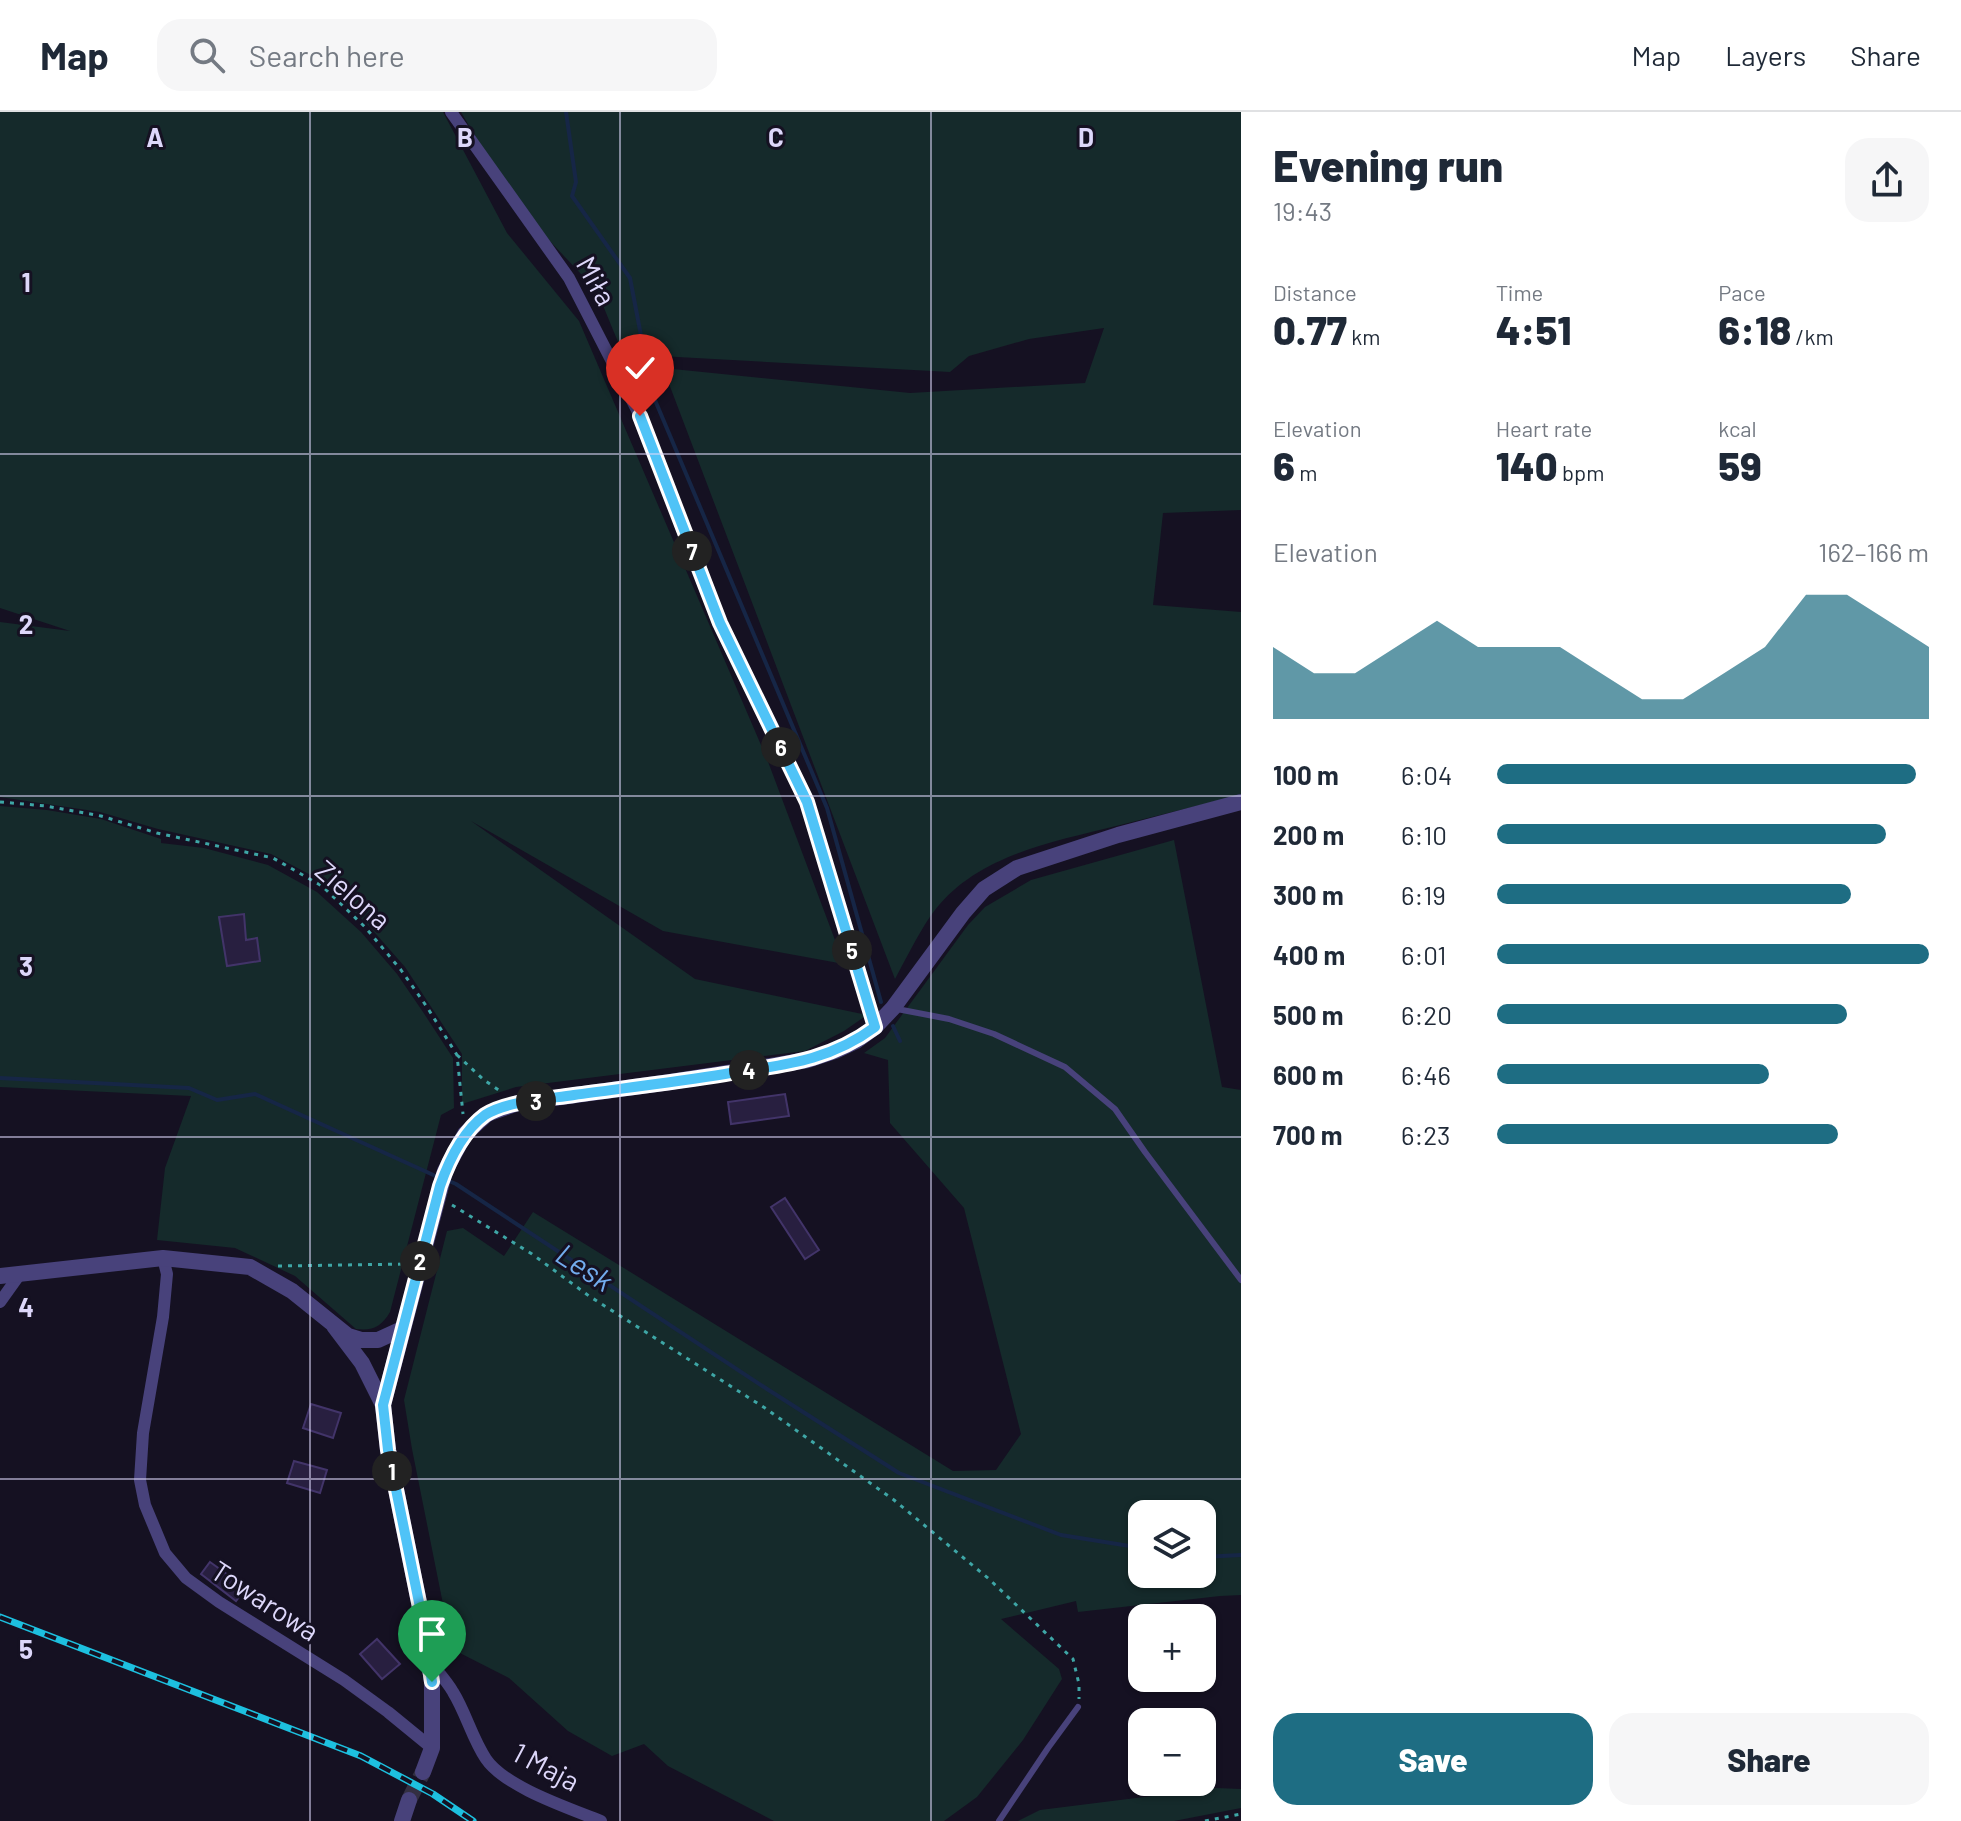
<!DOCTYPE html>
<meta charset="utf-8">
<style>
body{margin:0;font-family:Barlow,sans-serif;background:#f6f6f7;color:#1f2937;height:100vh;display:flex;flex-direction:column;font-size:30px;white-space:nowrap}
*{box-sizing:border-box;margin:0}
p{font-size:26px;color:#747a83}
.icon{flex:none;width:44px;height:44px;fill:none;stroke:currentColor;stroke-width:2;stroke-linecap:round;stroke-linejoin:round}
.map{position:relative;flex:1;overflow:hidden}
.details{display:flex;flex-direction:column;background:#fff;width:720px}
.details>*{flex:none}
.buttons{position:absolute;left:1128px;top:1388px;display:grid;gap:16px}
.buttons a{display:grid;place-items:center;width:88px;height:88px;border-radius:16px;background:#fff;box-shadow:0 2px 6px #0004;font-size:40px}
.pin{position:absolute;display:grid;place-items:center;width:68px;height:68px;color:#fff;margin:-82px -34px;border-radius:50% 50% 50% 0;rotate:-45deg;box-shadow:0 0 8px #0007}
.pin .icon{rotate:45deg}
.km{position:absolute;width:40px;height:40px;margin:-20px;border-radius:50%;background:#222;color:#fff;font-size:22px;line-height:40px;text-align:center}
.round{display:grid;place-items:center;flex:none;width:84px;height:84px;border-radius:24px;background:#f6f6f7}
.summary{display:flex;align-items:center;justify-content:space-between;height:136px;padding:0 32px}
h1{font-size:44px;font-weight:800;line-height:60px}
.metrics{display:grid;grid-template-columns:repeat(3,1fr);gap:12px;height:136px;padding:8px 32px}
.metrics div{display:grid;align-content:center}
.metrics b{font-size:40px;font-weight:800}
.metrics small{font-size:22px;font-weight:400}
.metrics p{font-size:22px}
.chart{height:224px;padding:16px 32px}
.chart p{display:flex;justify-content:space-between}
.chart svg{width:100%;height:144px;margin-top:8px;fill:#1e6d83;opacity:.7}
.button{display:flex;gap:16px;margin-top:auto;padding:16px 32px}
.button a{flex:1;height:92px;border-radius:24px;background:#1e6d83;color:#fff;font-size:32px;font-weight:800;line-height:92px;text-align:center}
.button a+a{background:#f6f6f7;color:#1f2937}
ul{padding:0 32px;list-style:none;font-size:26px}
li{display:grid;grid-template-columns:128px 96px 1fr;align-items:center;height:60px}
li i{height:20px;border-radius:10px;background:#1e6d83}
header{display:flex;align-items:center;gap:48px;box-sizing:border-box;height:112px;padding:0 40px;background:#fff;border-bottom:2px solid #e0e1e3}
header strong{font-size:38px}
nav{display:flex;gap:44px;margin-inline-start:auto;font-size:28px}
.search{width:560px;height:72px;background:#f6f6f7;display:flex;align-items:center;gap:20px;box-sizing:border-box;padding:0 28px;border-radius:24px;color:#747a83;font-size:30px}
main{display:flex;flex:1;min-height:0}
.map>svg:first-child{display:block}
.green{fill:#152a2b;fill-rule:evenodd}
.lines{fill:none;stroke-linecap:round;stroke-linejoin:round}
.stream{stroke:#162646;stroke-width:4}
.building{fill:#281f40;stroke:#423469;stroke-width:2}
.tertiary-tunnel{stroke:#332f42;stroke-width:16;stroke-dasharray:16 8;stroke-linecap:butt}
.path{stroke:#3ea6a6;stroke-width:3;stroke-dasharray:4 6;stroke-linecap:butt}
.service{stroke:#48427b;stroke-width:6}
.minor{stroke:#48427b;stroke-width:12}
.tertiary{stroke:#48427b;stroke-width:16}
.rail-casing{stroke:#1dc0df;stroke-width:7}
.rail{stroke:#151122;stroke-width:4;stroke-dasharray:12;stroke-linecap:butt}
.route-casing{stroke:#fff;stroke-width:16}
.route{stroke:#4fc3f7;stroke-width:10}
.grid{fill:none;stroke:#ddd7fa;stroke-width:2;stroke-opacity:0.55}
.labels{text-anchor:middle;stroke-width:6;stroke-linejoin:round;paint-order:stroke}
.street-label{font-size:28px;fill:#ddd7fa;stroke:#151122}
.water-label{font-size:30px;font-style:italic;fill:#72aced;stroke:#151122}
.grid-label{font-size:26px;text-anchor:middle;font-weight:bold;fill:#ddd7fa;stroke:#151122;stroke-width:6;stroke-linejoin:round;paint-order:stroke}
</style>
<header>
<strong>Map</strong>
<div class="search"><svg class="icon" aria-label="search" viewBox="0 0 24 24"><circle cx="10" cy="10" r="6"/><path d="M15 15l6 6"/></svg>Search here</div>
<nav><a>Map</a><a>Layers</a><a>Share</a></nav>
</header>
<main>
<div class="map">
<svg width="1241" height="1709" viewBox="0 0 1241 1709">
<rect width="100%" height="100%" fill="#151122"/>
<path class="green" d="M 0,0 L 443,0 L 507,121 L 579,209 L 767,647 L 844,852 L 663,819 L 471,709 L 695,867 L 867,903 L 844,919 L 805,939 L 516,975 L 462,992 L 462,942 L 405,855 L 368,813 L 324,770 L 271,742 L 158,717 L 100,700 L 0,685 L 0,510 L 70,519 L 0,496 Z
M 461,0 L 1241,0 L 1241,398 L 1163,401 L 1153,493 L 1241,500 L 1241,683 C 1199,693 1157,704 1116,714 C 1052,730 978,743 935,798 C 921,816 906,847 895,867 L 663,256 L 910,281 L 1085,271 L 1104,216 L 1029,227 L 969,244 L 950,260 L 623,242 L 597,179 L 514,91 Z
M 0,694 L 47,698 L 101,707 L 161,727 L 161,731 L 204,736 L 268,753 L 317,780 L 361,820 L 397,862 L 423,900 L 453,946 L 454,996 L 441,1003 L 390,1200 C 381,1215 373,1219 356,1217 L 295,1164 L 235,1136 L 157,1128 L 165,1056 L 191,984 L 0,975 Z
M 1174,728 L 1222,975 L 1241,978 L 1241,1483 L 1220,1484 L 1078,1500 L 1076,1489 L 1001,1507 L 1059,1557 L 1062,1567 L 1023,1628 L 977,1685 L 944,1709 L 774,1709 L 668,1654 L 644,1632 L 612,1644 L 568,1619 L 509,1566 L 452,1537 L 412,1337 L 404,1288 L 447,1119 L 463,1116 L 504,1144 L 533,1100 L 953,1359 L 996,1358 L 1021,1322 L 964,1096 L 890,1011 L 888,948 L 864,941 L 885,926 L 968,813 L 985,795 L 1031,768 ZM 1142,1402 L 1202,1402 L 1202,1462 L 1142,1462 Z
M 1216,1676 L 1241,1677 L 1241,1696 L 1174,1709 L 1018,1709 L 1040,1698 Z"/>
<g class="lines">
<path class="stream" d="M 566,0 L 576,70 L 572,84 L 630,166 L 652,281 L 827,696 L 881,890
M 893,914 L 900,929
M 0,966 L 189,976 L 217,988 L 255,982 L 440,1066
M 449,1069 L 456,1072 L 767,1277 L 899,1361 L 1061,1423 L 1142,1436
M 1202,1445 L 1241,1443"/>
</g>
<path class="building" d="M 244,802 L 246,828 L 257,826 L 260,849 L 227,854 L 219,805 Z
M 785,982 L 789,1004 L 731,1012 L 728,990 Z
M 785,1086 L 819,1138 L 805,1147 L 771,1095 Z
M 311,1292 L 341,1301 L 333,1326 L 303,1316 Z
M 294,1349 L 327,1358 L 320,1381 L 287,1371 Z
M 210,1450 L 246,1476 L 236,1489 L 201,1462 Z
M 377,1527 L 400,1552 L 382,1567 L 360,1542 Z"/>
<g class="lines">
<path class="tertiary-tunnel" d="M 409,1688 L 423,1660"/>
<path class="path" d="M 0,690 L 46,694 L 101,704 L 157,721 L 273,746 L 322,774 L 365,815 L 401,858 L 427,895 L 457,943 L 463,1002
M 457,943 L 484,968 L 503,981
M 452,1093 L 532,1142 L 589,1184 L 765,1296 L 894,1388 L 989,1467 L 1073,1547 L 1079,1572 L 1079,1587
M 278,1154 L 407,1152
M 1205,1709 L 1241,1702"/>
<path class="service" d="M 897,897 L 949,907 L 994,922 L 1065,955 L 1115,997 L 1145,1040 L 1241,1168
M 999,1709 L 1048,1636 L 1078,1595"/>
<path class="minor" d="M 451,0 L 569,166 L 640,304 L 720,511 L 807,690 L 875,915
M 163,1146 L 167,1162 L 163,1205 L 143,1321 L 140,1368 L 145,1393 L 165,1441 L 186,1466 L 219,1490 L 344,1568 L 388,1600 L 432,1636
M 0,1190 L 20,1162
M 430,1550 C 438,1560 447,1569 453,1580 C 466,1601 472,1626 486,1647 C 505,1675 569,1696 601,1709"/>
<path class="tertiary" d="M 0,1164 L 163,1146 L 250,1155 L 292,1179 L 348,1224 L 361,1228 L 378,1228 L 402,1217
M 334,1214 L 362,1251 L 383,1293 L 388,1338 L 424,1515 L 432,1570 L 432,1636 L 423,1660
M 383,1293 L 445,1059 L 465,1022 L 487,1002 L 518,991 L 670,970 L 808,948 L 835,939 L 856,929 L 875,915 L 893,896 L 963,801 L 984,777 L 1017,756 L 1118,723 L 1241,690
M 402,1709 L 409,1688"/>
<defs>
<path id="rail" d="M 0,1505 L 361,1644 L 433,1682 L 473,1709"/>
</defs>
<use href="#rail" class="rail-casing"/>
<use href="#rail" class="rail"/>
</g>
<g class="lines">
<defs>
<path id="route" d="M 432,1570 L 424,1515 L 388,1338 L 383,1293 L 440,1074 C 449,1048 462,1020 485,1003 C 507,989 548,987 574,983 C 625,976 675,970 725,962 C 781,953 828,950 875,915 L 807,690 L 720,511 L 640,304"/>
</defs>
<use href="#route" class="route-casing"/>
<use href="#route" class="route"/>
</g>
<path class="grid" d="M 310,0 L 310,1709M 620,0 L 620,1709M 931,0 L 931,1709M 0,342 L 1241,342M 0,684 L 1241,684M 0,1025 L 1241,1025M 0,1367 L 1241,1367"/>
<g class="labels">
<g class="street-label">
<text transform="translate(596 169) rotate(61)" y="10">Miła</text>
<text transform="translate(353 783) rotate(41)" y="10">Zielona</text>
<text transform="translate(265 1489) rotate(33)" y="10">Towarowa</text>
<text transform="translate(546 1655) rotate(28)" y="10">1 Maja</text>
</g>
<g class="water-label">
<text transform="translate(584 1156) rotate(33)" y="10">Lesk</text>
</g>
</g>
<g class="grid-label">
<text x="155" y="35">A</text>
<text x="465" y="35">B</text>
<text x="776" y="35">C</text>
<text x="1086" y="35">D</text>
<text x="26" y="180">1</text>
<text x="26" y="522">2</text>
<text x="26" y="864">3</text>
<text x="26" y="1205">4</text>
<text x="26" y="1547">5</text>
</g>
</svg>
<div class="buttons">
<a><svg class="icon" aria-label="layers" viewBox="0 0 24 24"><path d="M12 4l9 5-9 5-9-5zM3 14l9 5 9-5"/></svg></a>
<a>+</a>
<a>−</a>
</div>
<div class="pin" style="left:432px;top:1570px;background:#1e9e55"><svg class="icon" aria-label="arrive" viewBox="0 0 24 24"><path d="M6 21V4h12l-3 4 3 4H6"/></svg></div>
<div class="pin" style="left:640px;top:304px;background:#d93025"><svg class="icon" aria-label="check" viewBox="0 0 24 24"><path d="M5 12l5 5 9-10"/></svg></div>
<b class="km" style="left:392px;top:1359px">1</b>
<b class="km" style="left:420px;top:1149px">2</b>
<b class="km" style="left:536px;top:989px">3</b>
<b class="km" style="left:749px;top:958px">4</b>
<b class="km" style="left:852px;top:838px">5</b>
<b class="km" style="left:781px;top:635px">6</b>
<b class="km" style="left:692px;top:439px">7</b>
</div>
<section class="details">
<div class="summary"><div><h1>Evening run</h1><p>19:43</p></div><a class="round"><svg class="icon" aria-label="share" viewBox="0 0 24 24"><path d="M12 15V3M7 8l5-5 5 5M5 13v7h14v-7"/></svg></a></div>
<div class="metrics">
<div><p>Distance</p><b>0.77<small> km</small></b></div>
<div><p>Time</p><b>4:51</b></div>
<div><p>Pace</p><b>6:18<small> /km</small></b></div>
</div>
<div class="metrics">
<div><p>Elevation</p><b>6<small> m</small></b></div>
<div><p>Heart rate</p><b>140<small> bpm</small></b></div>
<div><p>kcal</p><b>59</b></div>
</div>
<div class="chart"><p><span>Elevation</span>162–166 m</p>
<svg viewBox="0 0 160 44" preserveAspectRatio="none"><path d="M0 44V22L10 30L20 30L30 22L40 14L50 22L60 22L70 22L80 30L90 38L100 38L110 30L120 22L130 6L140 6L150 14L160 22V44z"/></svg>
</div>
<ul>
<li><b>100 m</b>6:04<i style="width:97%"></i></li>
<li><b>200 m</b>6:10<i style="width:90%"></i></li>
<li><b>300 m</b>6:19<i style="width:82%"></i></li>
<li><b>400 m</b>6:01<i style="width:100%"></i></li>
<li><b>500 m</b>6:20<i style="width:81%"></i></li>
<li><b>600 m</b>6:46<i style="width:63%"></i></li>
<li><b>700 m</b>6:23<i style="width:79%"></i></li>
</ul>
<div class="button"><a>Save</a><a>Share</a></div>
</section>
</main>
